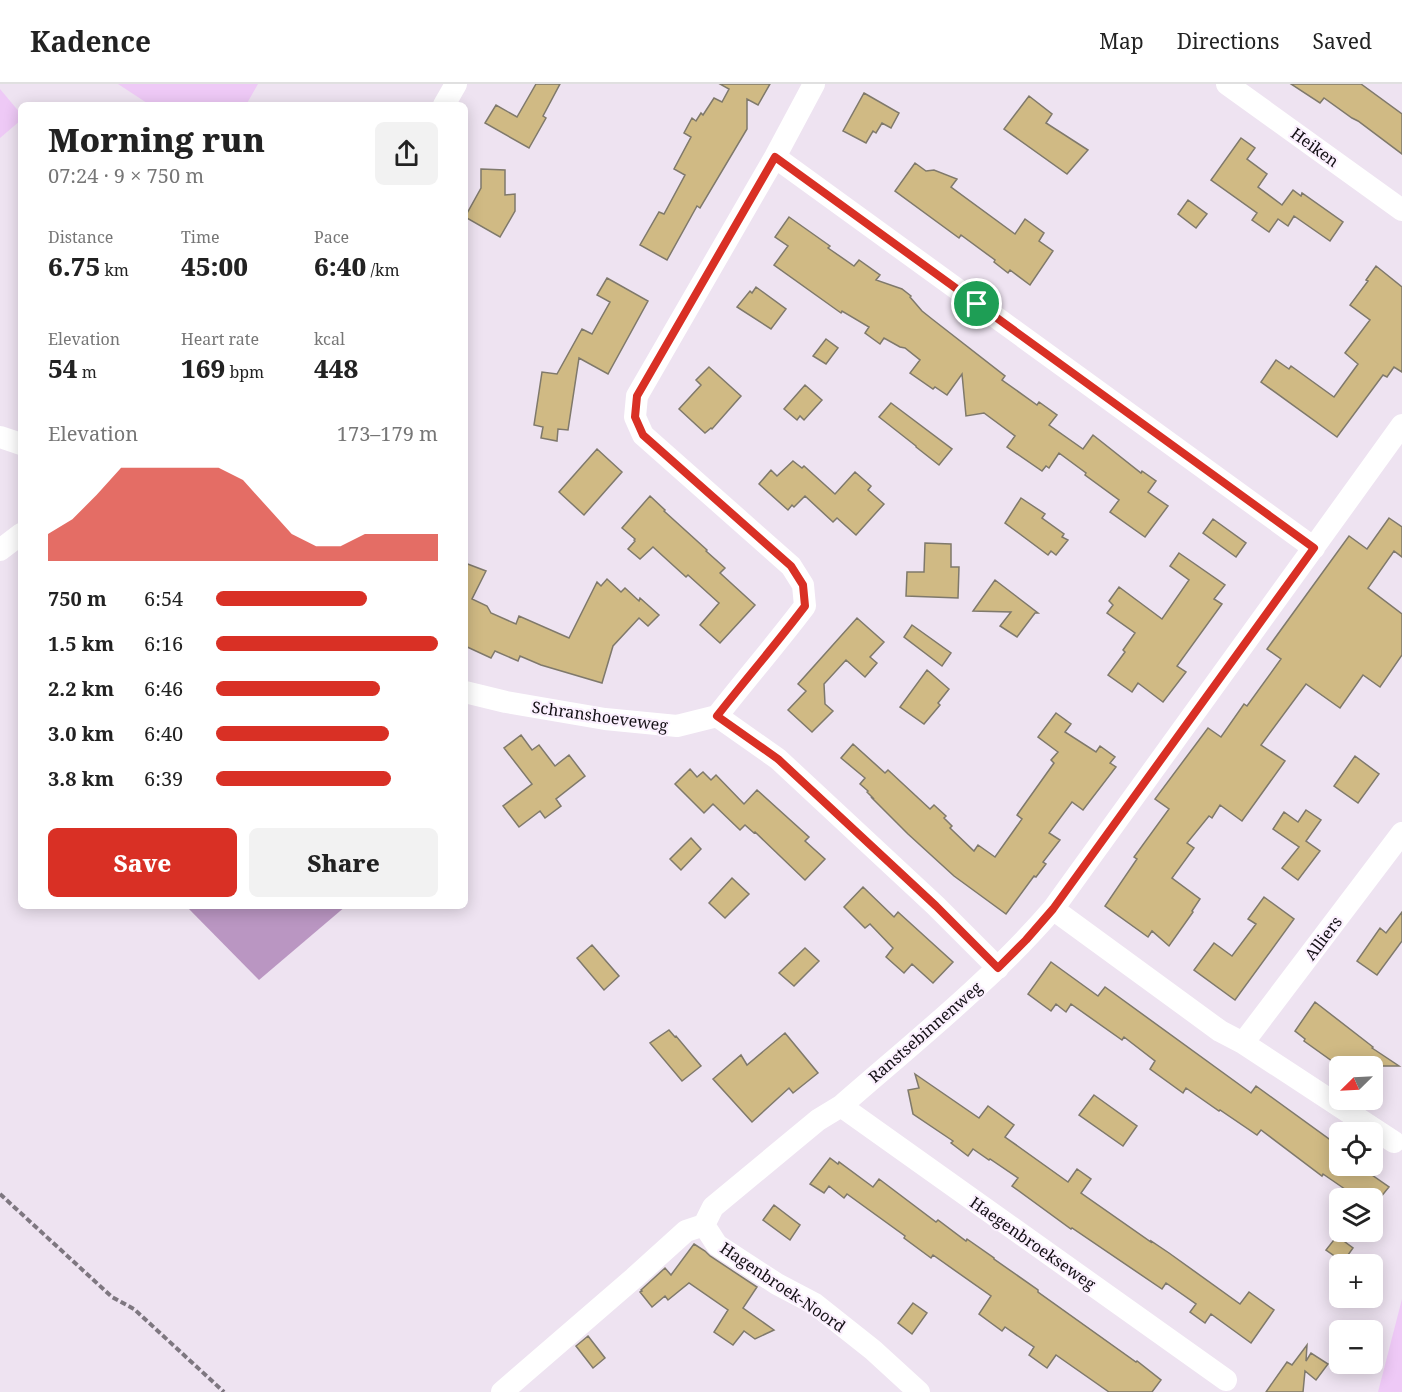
<!DOCTYPE html>
<meta charset="utf-8">
<style>
body{margin:0;font-family:"Noto Serif",serif;background:#f2f2f2;color:#222;height:100vh;display:flex;flex-direction:column;font-size:22px;white-space:nowrap}
*{box-sizing:border-box;margin:0}
p{font-size:20px;color:#767676}
.icon{flex:none;width:33px;height:33px;fill:none;stroke:currentColor;stroke-width:2;stroke-linecap:round;stroke-linejoin:round}
.map{position:relative;flex:1;overflow:hidden}
.details{position:absolute;left:18px;top:18px;width:450px;height:807px;display:flex;flex-direction:column;background:#fff;border-radius:9px;box-shadow:0 3px 15px #0003}
.details>*{flex:none}
.needle{width:39px;rotate:246deg}
.tools{position:absolute;left:1329px;top:972px;display:grid;gap:12px}
.tools a{display:grid;place-items:center;width:54px;height:54px;border-radius:9px;background:#fff;box-shadow:0 3px 15px #0003;font-size:30px}
.pin{position:absolute;display:grid;place-items:center;width:51px;height:51px;color:#fff;margin:-26px;border:3px solid #fff;border-radius:50%;box-shadow:0 2px 6px #0007}
.round{display:grid;place-items:center;flex:none;width:63px;height:63px;border-radius:9px;background:#f2f2f2}
.headline{display:flex;align-items:center;justify-content:space-between;height:102px;padding:0 30px}
h1{font-size:33px;font-weight:800;line-height:45px}
.stats{display:grid;grid-template-columns:repeat(3,1fr);gap:9px;height:102px;padding:6px 30px}
.stats div{display:grid;align-content:center}
.stats b{font-size:26px;font-weight:800}
.stats small{font-size:16px;font-weight:400}
.stats p{font-size:16px}
.chart{height:168px;padding:12px 30px}
.chart p{display:flex;justify-content:space-between}
.chart svg{width:100%;height:108px;margin-top:6px;fill:#d93025;opacity:.7}
.button{display:flex;gap:12px;margin-top:auto;padding:12px 30px}
.button a{flex:1;height:69px;border-radius:9px;background:#d93025;color:#fff;font-size:24px;font-weight:800;line-height:69px;text-align:center}
.button a+a{background:#f2f2f2;color:#222}
ul{padding:0 30px;list-style:none;font-size:20px}
li{display:grid;grid-template-columns:96px 72px 1fr;align-items:center;height:45px}
li i{height:15px;border-radius:8px;background:#d93025}
header{display:flex;align-items:center;gap:36px;box-sizing:border-box;height:84px;padding:0 30px;background:#fff;border-bottom:2px solid #e0e0e0}
header strong{font-size:28px}
nav{display:flex;gap:33px;margin-inline-start:auto;font-size:21px}
.map>svg:first-child{display:block}
.green{fill:#eec9f6}
.forest{fill:#ba96c2}
.building{fill:#d0ba84;stroke:#7f796b;stroke-width:1.5}
.lines{fill:none;stroke-linecap:round;stroke-linejoin:round}
.path{stroke:#7e7780;stroke-width:4;stroke-dasharray:6 3;stroke-linecap:butt}
.minor{stroke:#fff;stroke-width:22}
.route-casing{stroke:#fff;stroke-width:12}
.route{stroke:#d93025;stroke-width:8}
.labels{text-anchor:middle;stroke-width:4.5;stroke-linejoin:round;paint-order:stroke}
.street-label{font-size:16px;fill:#130f14;stroke:#fbf0fe}
</style>
<header>
<strong>Kadence</strong>
<nav><a>Map</a><a>Directions</a><a>Saved</a></nav>
</header>
<div class="map">
<svg width="1402" height="1308" viewBox="0 0 1402 1308">
<rect width="100%" height="100%" fill="#eee3f1"/>
<path class="green" d="M 118,0 L 258,0 L 246,21 L 150,21 Z
M 0,5 L 21,30 L 21,36 L 0,54 Z
M 1402,1215 L 1402,1308 L 1378,1308 Z"/>
<path class="forest" d="M 186,822 L 346,822 L 259,896 Z"/>
<path class="building" d="M 536,0 L 560,0 L 543,32 L 546,34 L 529,64 L 485,39 L 496,21 L 517,33 Z
M 720,0 L 770,0 L 758,21 L 747,15 L 747,45 L 700,124 L 697,122 L 667,176 L 640,161 L 659,128 L 664,130 L 685,91 L 674,85 L 691,53 L 684,49 L 692,34 L 696,37 L 701,29 L 703,31 L 714,14 L 722,18 L 729,5 Z
M 1291,0 L 1361,0 L 1402,30 L 1402,70 L 1358,37 L 1352,34 L 1324,14 L 1320,19 Z
M 864,9 L 899,29 L 891,44 L 882,39 L 876,49 L 873,47 L 866,59 L 843,47 Z
M 1029,12 L 1052,30 L 1046,39 L 1088,66 L 1067,90 L 1004,45 Z
M 1241,54 L 1255,64 L 1247,75 L 1267,90 L 1258,103 L 1282,121 L 1293,106 L 1301,112 L 1302,109 L 1343,138 L 1330,157 L 1294,132 L 1288,142 L 1278,135 L 1269,148 L 1252,136 L 1257,129 L 1211,96 Z
M 915,79 L 926,87 L 934,86 L 957,95 L 951,103 L 1015,150 L 1025,135 L 1044,149 L 1039,157 L 1053,167 L 1030,201 L 1010,186 L 1008,189 L 994,178 L 995,176 L 961,151 L 959,154 L 895,107 Z
M 481,85 L 505,86 L 505,111 L 515,110 L 515,127 L 500,153 L 465,133 L 481,104 Z
M 1188,116 L 1207,130 L 1196,144 L 1178,130 Z
M 789,133 L 830,162 L 828,164 L 854,182 L 859,176 L 880,191 L 876,196 L 902,205 L 911,212 L 910,213 L 922,227 L 932,235 L 1005,292 L 1002,296 L 1037,321 L 1039,318 L 1057,331 L 1049,341 L 1083,365 L 1093,351 L 1141,389 L 1142,387 L 1156,397 L 1148,408 L 1168,422 L 1145,453 L 1110,428 L 1119,416 L 1085,391 L 1086,389 L 1059,369 L 1049,384 L 1046,382 L 1042,387 L 1007,363 L 1015,352 L 984,329 L 966,332 L 962,290 L 947,311 L 935,303 L 933,305 L 910,289 L 920,276 L 905,264 L 900,263 L 884,254 L 880,260 L 865,249 L 869,243 L 842,227 L 841,229 L 774,181 L 788,162 L 775,153 Z
M 1376,182 L 1402,203 L 1402,288 L 1394,283 L 1387,293 L 1383,291 L 1337,353 L 1261,298 L 1276,276 L 1289,285 L 1291,282 L 1334,313 L 1358,280 L 1345,269 L 1370,236 L 1350,221 L 1368,197 L 1366,196 Z
M 607,194 L 648,217 L 608,290 L 579,274 L 568,346 L 558,345 L 557,357 L 541,354 L 543,343 L 534,341 L 542,288 L 557,290 L 582,245 L 592,250 L 610,218 L 597,211 Z
M 756,203 L 786,225 L 771,245 L 737,223 L 750,207 L 752,209 Z
M 826,255 L 838,264 L 826,280 L 813,272 Z
M 709,283 L 741,312 L 712,345 L 711,344 L 705,349 L 679,325 L 701,301 L 696,296 Z
M 805,301 L 822,316 L 804,336 L 800,332 L 797,336 L 784,325 Z
M 891,319 L 952,365 L 939,381 L 916,363 L 916,362 L 879,333 Z
M 597,365 L 622,388 L 584,431 L 559,408 Z
M 793,377 L 802,384 L 804,382 L 835,410 L 855,388 L 871,402 L 868,406 L 884,420 L 856,451 L 837,434 L 833,438 L 805,412 L 794,423 L 792,421 L 788,426 L 759,400 L 771,386 L 777,392 Z
M 650,412 L 665,426 L 664,427 L 707,466 L 706,467 L 725,484 L 720,489 L 755,521 L 720,559 L 700,541 L 719,519 L 688,491 L 686,493 L 653,463 L 640,475 L 628,465 L 635,457 L 634,456 L 635,455 L 622,444 Z
M 1021,414 L 1045,430 L 1042,434 L 1064,450 L 1062,453 L 1068,456 L 1056,471 L 1051,467 L 1048,471 L 1005,439 Z
M 1389,434 L 1402,443 L 1402,473 L 1394,467 L 1368,504 L 1402,530 L 1402,571 L 1380,603 L 1363,591 L 1340,624 L 1306,600 L 1261,661 L 1285,677 L 1242,737 L 1220,721 L 1212,734 L 1209,732 L 1187,759 L 1194,764 L 1172,794 L 1200,815 L 1192,827 L 1193,828 L 1169,862 L 1152,847 L 1148,853 L 1105,822 L 1137,775 L 1134,773 L 1169,725 L 1155,715 L 1208,644 L 1221,653 L 1244,620 L 1247,622 L 1281,575 L 1267,565 L 1349,452 L 1367,465 Z
M 1213,435 L 1246,459 L 1236,473 L 1203,449 Z
M 925,459 L 951,460 L 951,483 L 959,483 L 958,514 L 906,512 L 907,488 L 924,488 Z
M 1179,469 L 1225,501 L 1214,515 L 1222,520 L 1177,582 L 1186,588 L 1163,618 L 1138,599 L 1132,608 L 1108,591 L 1125,568 L 1123,566 L 1135,549 L 1107,529 L 1113,521 L 1109,517 L 1119,503 L 1162,535 L 1189,496 L 1170,482 Z
M 465,479 L 486,487 L 472,515 L 487,522 L 491,529 L 516,540 L 519,532 L 569,554 L 597,498 L 601,502 L 607,495 L 621,508 L 625,504 L 639,517 L 640,514 L 659,531 L 648,542 L 639,534 L 613,562 L 602,599 L 541,581 L 520,572 L 518,577 L 495,567 L 491,574 L 465,562 Z
M 995,496 L 1038,529 L 1035,529 L 1017,553 L 1000,542 L 1011,528 L 973,527 Z
M 857,534 L 884,558 L 870,573 L 877,579 L 865,593 L 846,576 L 824,600 L 825,620 L 833,627 L 812,648 L 788,626 L 806,607 L 798,600 Z
M 912,541 L 951,569 L 942,582 L 904,553 Z
M 927,586 L 949,605 L 938,619 L 940,621 L 924,640 L 900,623 Z
M 1056,629 L 1071,640 L 1065,648 L 1096,668 L 1100,662 L 1115,673 L 1110,679 L 1116,683 L 1083,726 L 1072,718 L 1049,749 L 1060,756 L 1043,778 L 1046,780 L 1036,793 L 1034,792 L 1006,830 L 954,792 L 908,750 L 872,714 L 873,714 L 867,708 L 868,707 L 860,700 L 865,694 L 841,674 L 853,660 L 885,689 L 888,686 L 930,725 L 934,721 L 946,732 L 944,734 L 952,742 L 950,744 L 974,767 L 978,761 L 995,773 L 1022,735 L 1017,731 L 1054,679 L 1051,676 L 1058,668 L 1038,653 Z
M 521,651 L 532,666 L 539,661 L 555,682 L 569,671 L 585,692 L 556,715 L 561,722 L 545,734 L 540,727 L 519,743 L 503,722 L 532,700 L 504,664 Z
M 1355,672 L 1379,690 L 1358,719 L 1334,702 Z
M 690,685 L 697,693 L 703,688 L 711,696 L 716,691 L 744,720 L 757,706 L 809,753 L 805,757 L 825,775 L 805,796 L 755,748 L 754,749 L 745,741 L 740,746 L 713,720 L 704,729 L 675,700 Z
M 1306,726 L 1321,736 L 1306,757 L 1320,767 L 1298,796 L 1282,784 L 1299,763 L 1273,745 L 1284,728 L 1298,738 Z
M 691,754 L 701,765 L 681,786 L 670,775 Z
M 732,794 L 749,810 L 725,834 L 709,819 Z
M 863,803 L 894,833 L 898,828 L 953,878 L 933,899 L 912,880 L 904,889 L 886,873 L 893,864 L 870,840 L 865,844 L 844,823 Z
M 1264,813 L 1294,835 L 1235,916 L 1194,886 L 1214,859 L 1232,872 L 1256,840 L 1248,835 Z
M 1402,828 L 1402,857 L 1377,891 L 1357,877 L 1380,844 L 1386,849 Z
M 592,861 L 619,892 L 604,906 L 577,874 Z
M 805,864 L 819,877 L 794,902 L 779,889 Z
M 1051,878 L 1098,912 L 1105,903 L 1251,1009 L 1256,1002 L 1340,1063 L 1340,1082 L 1359,1082 L 1389,1103 L 1380,1114 L 1358,1114 L 1323,1090 L 1322,1092 L 1261,1046 L 1257,1051 L 1220,1026 L 1219,1027 L 1186,1004 L 1183,1009 L 1150,985 L 1155,977 L 1124,953 L 1122,956 L 1071,920 L 1066,928 L 1056,920 L 1051,927 L 1028,910 Z
M 1315,918 L 1373,963 L 1372,964 L 1399,982 L 1339,982 L 1304,957 L 1305,955 L 1295,947 Z
M 669,946 L 675,953 L 676,952 L 701,982 L 682,997 L 650,959 Z
M 785,949 L 818,989 L 793,1009 L 789,1004 L 752,1038 L 713,995 L 741,971 L 747,981 Z
M 915,990 L 979,1034 L 988,1022 L 1014,1041 L 1005,1053 L 1068,1098 L 1077,1085 L 1091,1095 L 1081,1109 L 1151,1158 L 1151,1157 L 1169,1169 L 1240,1220 L 1249,1208 L 1274,1226 L 1251,1259 L 1211,1230 L 1205,1239 L 1190,1228 L 1196,1220 L 1166,1199 L 1162,1205 L 1072,1144 L 1071,1145 L 1012,1102 L 1018,1094 L 990,1075 L 989,1076 L 973,1065 L 968,1072 L 951,1059 L 953,1057 L 913,1030 L 908,1006 L 919,1004 Z
M 1094,1011 L 1137,1042 L 1123,1062 L 1079,1031 Z
M 830,1074 L 838,1080 L 839,1078 L 873,1103 L 879,1095 L 936,1138 L 938,1136 L 966,1157 L 967,1155 L 994,1174 L 994,1175 L 1038,1206 L 1038,1208 L 1136,1278 L 1137,1277 L 1161,1296 L 1152,1308 L 1109,1308 L 1056,1271 L 1047,1284 L 1029,1271 L 1034,1263 L 1005,1243 L 1002,1247 L 979,1230 L 991,1212 L 933,1171 L 931,1174 L 904,1154 L 905,1152 L 847,1110 L 844,1114 L 829,1102 L 824,1109 L 810,1100 Z
M 774,1121 L 800,1141 L 790,1156 L 763,1136 Z
M 1337,1152 L 1353,1164 L 1343,1178 L 1326,1166 Z
M 694,1160 L 705,1167 L 710,1172 L 757,1203 L 743,1224 L 774,1246 L 755,1255 L 744,1247 L 733,1261 L 714,1248 L 728,1226 L 689,1199 L 668,1216 L 665,1212 L 652,1223 L 640,1208 L 642,1207 L 641,1206 L 665,1184 L 671,1191 Z
M 913,1219 L 927,1229 L 912,1250 L 898,1239 Z
M 588,1252 L 605,1274 L 593,1284 L 576,1262 Z
M 1307,1261 L 1306,1277 L 1311,1269 L 1328,1280 L 1316,1296 L 1305,1287 L 1303,1308 L 1266,1308 L 1287,1278 L 1292,1281 Z"/>
<g class="lines">
<path class="path" d="M 0,1110 L 112,1213 L 134,1225 L 224,1308"/>
<path class="minor" d="M 1227,0 L 1402,126
M 444,21 L 456,0
M 775,73 L 1314,464
M 0,353 L 21,360
M 0,466 L 21,450
M 465,608 L 506,618 L 605,635 L 677,642 L 717,632 L 778,675 L 936,822 L 998,884
M 717,632 C 746,595 777,559 805,522 L 803,501 L 791,482 L 643,351 L 635,333 L 637,312 L 775,73 L 814,0
M 1053,825 L 1220,947 L 1243,959 L 1394,1058
M 1243,959 L 1402,749
M 841,1022 L 1226,1296
M 704,1141 L 717,1161 L 777,1200 L 815,1220 L 873,1266 L 919,1308
M 502,1308 L 634,1194 L 686,1147 L 704,1141 L 713,1123 L 818,1036 L 841,1022 C 913,959 990,898 1053,825 L 1402,341"/>
</g>
<g class="lines">
<defs>
<path id="route" d="M 775,73 L 1314,464 L 1053,825 L 1026,856 L 998,884 L 936,822 L 778,675 L 717,632 C 746,595 777,559 805,522 L 803,501 L 791,482 L 643,351 L 635,333 L 637,312 Z"/>
</defs>
<use href="#route" class="route-casing"/>
<use href="#route" class="route"/>
</g>
<g class="labels">
<g class="street-label">
<text transform="translate(1315 63) rotate(36)" y="6">Heiken</text>
<text transform="translate(600 632) rotate(8)" y="6">Schranshoeveweg</text>
<text transform="translate(1323 854) rotate(-53)" y="6">Alliers</text>
<text transform="translate(925 948) rotate(-41)" y="6">Ranstsebinnenweg</text>
<text transform="translate(1033 1159) rotate(35)" y="6">Haegenbroekseweg</text>
<text transform="translate(783 1203) rotate(34)" y="6">Hagenbroek-Noord</text>
</g>
</g>
</svg>
<div class="tools">
<a><svg class="needle" viewBox="-14 -14 28 28"><path d="M0-13l5 13h-10z" fill="#e53935"/><path d="M0 13l5-13h-10z" fill="#767676"/></svg></a>
<a><svg class="icon" aria-label="locate" viewBox="0 0 24 24"><circle cx="12" cy="12" r="6"/><path d="M12 2v4M12 18v4M2 12h4M18 12h4"/></svg></a>
<a><svg class="icon" aria-label="layers" viewBox="0 0 24 24"><path d="M12 4l9 5-9 5-9-5zM3 14l9 5 9-5"/></svg></a>
<a>+</a>
<a>−</a>
</div>
<div class="pin" style="left:977px;top:220px;background:#1e9e55"><svg class="icon" aria-label="arrive" viewBox="0 0 24 24"><path d="M6 21V4h12l-3 4 3 4H6"/></svg></div>
<section class="details">
<div class="headline"><div><h1>Morning run</h1><p>07:24 · 9 × 750 m</p></div><a class="round"><svg class="icon" aria-label="share" viewBox="0 0 24 24"><path d="M12 15V3M7 8l5-5 5 5M5 13v7h14v-7"/></svg></a></div>
<div class="stats">
<div><p>Distance</p><b>6.75<small> km</small></b></div>
<div><p>Time</p><b>45:00</b></div>
<div><p>Pace</p><b>6:40<small> /km</small></b></div>
</div>
<div class="stats">
<div><p>Elevation</p><b>54<small> m</small></b></div>
<div><p>Heart rate</p><b>169<small> bpm</small></b></div>
<div><p>kcal</p><b>448</b></div>
</div>
<div class="chart"><p><span>Elevation</span>173–179 m</p>
<svg viewBox="0 0 160 44" preserveAspectRatio="none"><path d="M0 44V33L10 27L20 17L30 6L40 6L50 6L60 6L70 6L80 11L90 22L100 33L110 38L120 38L130 33L140 33L150 33L160 33V44z"/></svg>
</div>
<ul>
<li><b>750 m</b>6:54<i style="width:68%"></i></li>
<li><b>1.5 km</b>6:16<i style="width:100%"></i></li>
<li><b>2.2 km</b>6:46<i style="width:74%"></i></li>
<li><b>3.0 km</b>6:40<i style="width:78%"></i></li>
<li><b>3.8 km</b>6:39<i style="width:79%"></i></li>
</ul>
<div class="button"><a>Save</a><a>Share</a></div>
</section>
</div>
